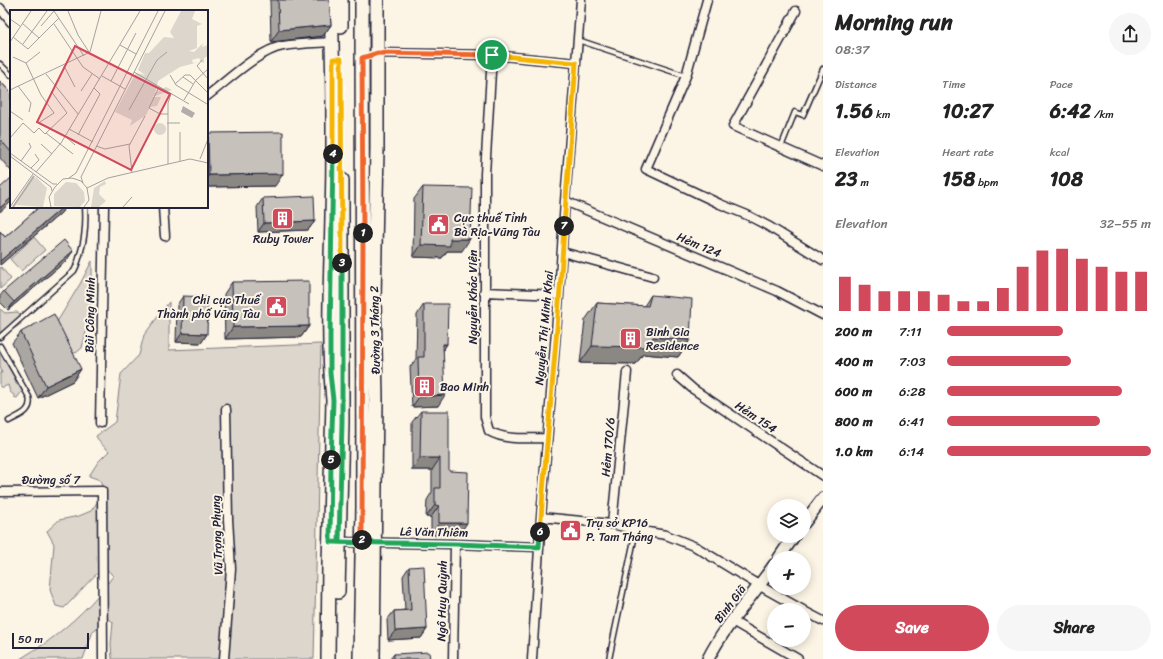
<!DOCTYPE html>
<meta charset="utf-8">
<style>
body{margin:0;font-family:Sriracha,sans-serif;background:#f6f6f6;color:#222;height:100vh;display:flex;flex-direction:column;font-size:15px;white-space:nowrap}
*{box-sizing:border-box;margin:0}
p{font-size:13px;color:#767676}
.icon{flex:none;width:22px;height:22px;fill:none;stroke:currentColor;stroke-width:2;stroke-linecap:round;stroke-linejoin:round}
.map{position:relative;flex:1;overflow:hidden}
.panel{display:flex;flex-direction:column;background:#fff;width:340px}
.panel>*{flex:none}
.fabs{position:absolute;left:767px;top:499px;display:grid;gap:8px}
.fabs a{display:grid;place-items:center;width:44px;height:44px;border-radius:50%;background:#fff;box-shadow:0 2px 10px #0003;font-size:20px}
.scale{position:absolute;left:12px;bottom:10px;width:77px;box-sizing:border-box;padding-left:4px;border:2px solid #22223b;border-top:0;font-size:11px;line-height:14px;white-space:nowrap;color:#22223b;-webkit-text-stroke:3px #fcf5e5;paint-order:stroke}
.pin{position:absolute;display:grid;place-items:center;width:34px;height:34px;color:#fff;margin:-17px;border:2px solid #fff;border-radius:50%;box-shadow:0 1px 4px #0007}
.km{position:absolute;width:20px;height:20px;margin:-10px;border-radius:50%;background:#222;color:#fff;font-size:11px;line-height:20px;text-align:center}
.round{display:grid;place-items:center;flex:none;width:42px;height:42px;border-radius:21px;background:#f6f6f6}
.summary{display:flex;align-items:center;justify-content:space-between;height:68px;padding:0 12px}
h1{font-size:22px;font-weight:700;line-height:30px}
.stats{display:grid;grid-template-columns:repeat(3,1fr);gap:6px;height:68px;padding:4px 12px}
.stats div{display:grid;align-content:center}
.stats b{font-size:20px;font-weight:700}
.stats small{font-size:11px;font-weight:400}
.stats p{font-size:11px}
.chart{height:112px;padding:8px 12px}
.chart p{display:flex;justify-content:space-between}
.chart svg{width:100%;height:72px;margin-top:4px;stroke:#d1495b;stroke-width:6}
.action{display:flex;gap:8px;margin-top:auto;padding:8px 12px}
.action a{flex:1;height:46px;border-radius:24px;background:#d1495b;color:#fff;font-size:16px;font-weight:700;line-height:46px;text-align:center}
.action a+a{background:#f6f6f6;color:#222}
ul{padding:0 12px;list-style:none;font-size:13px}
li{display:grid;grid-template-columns:64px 48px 1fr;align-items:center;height:30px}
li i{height:10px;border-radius:5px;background:#d1495b}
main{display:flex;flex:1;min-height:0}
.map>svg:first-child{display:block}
.green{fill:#dcd6cc;stroke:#7f7c84}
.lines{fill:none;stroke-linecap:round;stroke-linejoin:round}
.lane-casing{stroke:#22223b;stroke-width:7}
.street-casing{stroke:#22223b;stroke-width:11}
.secondary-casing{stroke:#22223b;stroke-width:14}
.primary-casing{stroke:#22223b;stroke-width:16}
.lane{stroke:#fcf5e5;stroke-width:4}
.street{stroke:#fcf5e5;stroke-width:8}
.secondary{stroke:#fcf5e5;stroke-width:11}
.primary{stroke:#fcf5e5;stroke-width:13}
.wall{fill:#aaa6a1;stroke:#22223b}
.shaded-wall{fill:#8b8783;stroke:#22223b}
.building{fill:#c6c1bb;stroke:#22223b}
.split-1-casing{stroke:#fff;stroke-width:8}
.split-2-casing{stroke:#fff;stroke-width:8}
.split-3-casing{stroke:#fff;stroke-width:8}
.split-4-casing{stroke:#fff;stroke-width:8}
.split-5-casing{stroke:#fff;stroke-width:8}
.split-6-casing{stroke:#fff;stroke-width:8}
.split-7-casing{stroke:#fff;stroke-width:8}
.split-8-casing{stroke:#fff;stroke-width:8}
.split-1{stroke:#f0652b;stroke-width:5}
.split-2{stroke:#f0652b;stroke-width:5}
.split-3{stroke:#22a559;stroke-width:5}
.split-4{stroke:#f5b400;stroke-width:5}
.split-5{stroke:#22a559;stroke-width:5}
.split-6{stroke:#22a559;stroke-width:5}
.split-7{stroke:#f5b400;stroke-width:5}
.split-8{stroke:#f5b400;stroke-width:5}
.labels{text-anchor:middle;stroke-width:4;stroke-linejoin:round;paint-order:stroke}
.poi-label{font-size:12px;fill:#22223b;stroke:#fcf5e5;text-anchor:start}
.street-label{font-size:12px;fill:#22223b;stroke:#fcf5e5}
.inset-river{fill:none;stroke:#b2adab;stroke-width:2}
.inset-road{fill:none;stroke:#a5a1a1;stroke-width:1}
.view{fill:#d1495b;fill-opacity:0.15;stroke:#d1495b;stroke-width:2}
.inset-edge{fill:none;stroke:#22223b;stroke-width:2}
</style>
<main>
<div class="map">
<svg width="823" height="659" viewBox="0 0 823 659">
<rect width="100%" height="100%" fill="#fcf5e5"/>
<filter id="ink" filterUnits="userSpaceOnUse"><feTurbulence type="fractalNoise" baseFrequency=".025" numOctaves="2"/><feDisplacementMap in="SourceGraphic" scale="8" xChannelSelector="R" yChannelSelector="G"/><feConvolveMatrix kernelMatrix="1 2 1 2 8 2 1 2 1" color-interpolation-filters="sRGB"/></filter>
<g filter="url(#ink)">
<path class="green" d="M 34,237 L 45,250 L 21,271 L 10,259 Z
M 92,261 L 92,287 L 90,316 L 82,348 L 76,353 L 66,351 L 57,322 L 80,284 Z
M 1,267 L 11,279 L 0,289 L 0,268 Z
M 169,302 L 169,350 L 321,344 L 314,659 L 112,659 L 111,644 L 113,622 L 109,619 L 93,631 L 83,659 L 20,659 C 29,653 38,648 47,642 C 71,624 96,601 113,576 L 105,567 C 89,579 78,595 64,608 L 56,606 L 50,590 L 54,544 L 47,531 L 59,520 L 79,516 L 91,511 L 98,501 L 103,488 L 100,480 L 89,476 L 98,462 L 109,451 L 100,443 L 96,436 L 115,422 L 121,374 L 139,355 L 144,335 Z
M 0,309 L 5,313 L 17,312 L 20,314 L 21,324 L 15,328 L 0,332 Z
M 0,347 L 4,356 L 10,358 L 16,384 L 18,385 L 20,385 L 23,390 L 17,398 L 14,397 L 14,395 L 10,392 L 8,385 L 4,387 L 0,387 L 0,373 L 2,373 L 0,365 Z"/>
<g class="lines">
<defs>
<path id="lane" d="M 578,40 L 686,76
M 0,64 L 11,75
M 781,147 L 795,112 L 803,115 L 823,69
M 0,337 L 74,271 C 78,264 79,258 81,251 C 85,237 86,222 85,207
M 0,346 L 29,397 C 33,412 19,415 9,421
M 609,659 L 636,530"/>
<path id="street" d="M 707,0 L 686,76 L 646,169 L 720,204 L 747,215 L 768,226 L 823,260
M 0,8 L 11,22
M 796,11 L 733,126 L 823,166
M 492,55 L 485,174 L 485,417 L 489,431 C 506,441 528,438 547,438
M 362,58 L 378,53 L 492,55 L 576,63
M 207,96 C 227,81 259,50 283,46 C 299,43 316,43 332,42
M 565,201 L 777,291 L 823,315
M 163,207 L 165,236
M 562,252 L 653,277
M 484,292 L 559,295
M 677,375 L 693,389 L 823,476
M 100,423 L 104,207
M 0,492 L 102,491 L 103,659
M 541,517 L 612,524 L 636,530 L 666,535 L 696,547 L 760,586 L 803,610
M 612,524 L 627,372
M 336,542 L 455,544 L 539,547
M 804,611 L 823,621
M 732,621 L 798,659
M 224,659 L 231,569 L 228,519 L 226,409
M 453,659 L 455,544
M 532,659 L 541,517 L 559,295 L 565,201 L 581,0"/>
<path id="secondary" d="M 804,523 L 823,498
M 779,558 L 794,536
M 708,659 C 725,625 752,597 774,565"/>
<path id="primary" d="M 341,0 L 341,26
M 338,592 L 342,422 L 342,180
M 328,659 L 329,564 L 333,400 C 327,338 331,276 332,215 C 334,143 333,72 331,0
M 360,659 L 363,507 L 362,0
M 373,659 L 376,399 L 374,299 L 377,149 L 377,0"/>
</defs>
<use href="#lane" class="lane-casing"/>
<use href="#street" class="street-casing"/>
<use href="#secondary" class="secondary-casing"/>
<use href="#primary" class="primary-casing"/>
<use href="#lane" class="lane"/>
<use href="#street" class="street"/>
<use href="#secondary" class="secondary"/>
<use href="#primary" class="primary"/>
</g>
<path class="wall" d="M 270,0 L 329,0 L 331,25 L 323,36 L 271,42 Z
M 0,81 L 11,93 L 11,171 L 0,158 Z
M 208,133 L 275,186 L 207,187 L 207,135 Z
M 423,187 L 462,251 L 447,251 L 442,258 L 413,257 L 414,199 Z
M 263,198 L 315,221 L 308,230 L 258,232 L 257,207 Z
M 34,207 L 65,207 L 61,213 L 0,265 L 0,231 L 5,237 L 36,210 Z
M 67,260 L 8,310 L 0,302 L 0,296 L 4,291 Z
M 232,282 L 309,326 L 301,337 L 225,339 L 224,294 Z
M 651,295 L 690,340 L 678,357 L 643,354 L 636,364 L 580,363 L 585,320 L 597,303 L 644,306 Z
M 183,296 L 207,334 L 201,343 L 176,342 L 177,305 Z
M 424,304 L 447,344 L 443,350 L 438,406 L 412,407 L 410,367 L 416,359 L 417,315 Z
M 21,332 L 81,369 L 73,381 L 38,398 L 12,343 Z
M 421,411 L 449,471 L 459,535 L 431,535 L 431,517 L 426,517 L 427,500 L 432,492 L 432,470 L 412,470 L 412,422 Z
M 409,567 L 427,629 L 421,638 L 388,640 L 387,620 L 394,611 L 405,610 L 403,576 Z
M 394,654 L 430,659 L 390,659 Z"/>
<path class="shaded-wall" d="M 331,25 L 323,36 L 271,42 L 279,30 Z
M 283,174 L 275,186 L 207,187 L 207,178 L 209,175 Z
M 11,198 L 11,202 L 0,212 L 0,208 Z
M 63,207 L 65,207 L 61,213 L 0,265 L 0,261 Z
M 315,221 L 308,230 L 258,232 L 264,223 Z
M 450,239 L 470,239 L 462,251 L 447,251 L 442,258 L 413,257 L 421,245 Z
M 73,251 L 67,260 L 8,310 L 14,302 Z
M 309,326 L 301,337 L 225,339 L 233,327 Z
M 182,333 L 207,334 L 201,343 L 176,342 Z
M 653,337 L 690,340 L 678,357 L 643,354 L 636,364 L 580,363 L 592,346 Z
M 443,344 L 447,344 L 440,355 Z
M 81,369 L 73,381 L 38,398 L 46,386 Z
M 445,395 L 438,406 L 412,407 L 419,397 Z
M 420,458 L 440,458 L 432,470 L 412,470 Z
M 435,505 L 439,506 L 431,517 L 426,517 Z
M 439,523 L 467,523 L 459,535 L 431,535 Z
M 427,629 L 421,638 L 388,640 L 395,631 Z"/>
<path class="building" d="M 278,0 L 329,0 L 331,25 L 279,30 Z
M 0,81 L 11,93 L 11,152 L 0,139 Z
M 283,132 L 283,174 L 209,175 L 208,133 Z
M 11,178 L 11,198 L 0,208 L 0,188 Z
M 423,187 L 472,188 L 470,239 L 450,239 L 450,246 L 421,245 Z
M 314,196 L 315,221 L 264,223 L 263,198 Z
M 39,207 L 63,207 L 0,261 L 0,231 L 5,237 Z
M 64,240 L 73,251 L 14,302 L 4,291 Z
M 309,281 L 309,326 L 233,327 L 232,282 Z
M 651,295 L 692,299 L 690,340 L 653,337 L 648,347 L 592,346 L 597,303 L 648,306 Z
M 183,296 L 208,297 L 207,334 L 182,333 Z
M 424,304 L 448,304 L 447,344 L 443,344 L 445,395 L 419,397 L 418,357 L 424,357 Z
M 54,314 L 81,369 L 46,386 L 21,332 Z
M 421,411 L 449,411 L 449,471 L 468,472 L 467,523 L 439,523 L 439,506 L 435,505 L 435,488 L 440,488 L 440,458 L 420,458 Z
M 424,566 L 427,629 L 395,631 L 394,611 L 411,610 L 409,567 Z
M 429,652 L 430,659 L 394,659 L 394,654 Z"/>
</g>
<g class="lines" filter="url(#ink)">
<defs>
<path id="split-1" d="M 363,233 L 362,58 L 378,53 L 492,55"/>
<path id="split-2" d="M 362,540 L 363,233"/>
<path id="split-3" d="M 342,263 L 342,422 L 339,542 L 362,543 L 362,540"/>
<path id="split-4" d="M 333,154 L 333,59 L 341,59 L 342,263"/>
<path id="split-5" d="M 331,460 L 333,400 L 330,373 L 330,337 L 333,154"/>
<path id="split-6" d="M 331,460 L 330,542 L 455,544 L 539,547 L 540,532"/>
<path id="split-7" d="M 540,532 C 547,430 559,328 564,226"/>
<path id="split-8" d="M 492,55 L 576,63 L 564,226"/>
</defs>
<use href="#split-1" class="split-1-casing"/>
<use href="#split-2" class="split-2-casing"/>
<use href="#split-3" class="split-3-casing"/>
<use href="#split-4" class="split-4-casing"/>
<use href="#split-5" class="split-5-casing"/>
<use href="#split-6" class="split-6-casing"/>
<use href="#split-7" class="split-7-casing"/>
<use href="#split-8" class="split-8-casing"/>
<use href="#split-1" class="split-1"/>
<use href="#split-2" class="split-2"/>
<use href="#split-3" class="split-3"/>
<use href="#split-4" class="split-4"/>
<use href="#split-5" class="split-5"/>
<use href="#split-6" class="split-6"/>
<use href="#split-7" class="split-7"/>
<use href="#split-8" class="split-8"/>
</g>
<defs>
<symbol id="building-square" viewBox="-11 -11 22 22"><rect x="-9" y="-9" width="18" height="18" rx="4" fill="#d1495b" stroke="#fcf5e5"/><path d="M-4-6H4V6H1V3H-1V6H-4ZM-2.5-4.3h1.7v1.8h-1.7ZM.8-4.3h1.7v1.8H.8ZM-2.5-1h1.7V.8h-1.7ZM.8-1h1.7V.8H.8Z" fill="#fff"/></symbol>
<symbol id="civic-square" viewBox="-11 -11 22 22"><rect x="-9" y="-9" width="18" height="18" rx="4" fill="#d1495b" stroke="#fcf5e5"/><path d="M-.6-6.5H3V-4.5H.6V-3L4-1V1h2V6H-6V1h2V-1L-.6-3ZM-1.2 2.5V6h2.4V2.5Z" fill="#fff"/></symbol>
</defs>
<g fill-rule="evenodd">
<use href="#building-square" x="270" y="206" width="25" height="25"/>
<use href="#civic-square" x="426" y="212" width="25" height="25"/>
<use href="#civic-square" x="264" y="294" width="25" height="25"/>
<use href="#building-square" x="618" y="326" width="25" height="25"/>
<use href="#building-square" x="412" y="374" width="25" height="25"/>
<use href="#civic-square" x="558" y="518" width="25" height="25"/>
</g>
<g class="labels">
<g class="poi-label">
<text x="454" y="222">Cục thuế Tỉnh<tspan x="454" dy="14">Bà Rịa-Vũng Tàu</tspan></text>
<text x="283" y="243" text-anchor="middle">Ruby Tower</text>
<text x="260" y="304" text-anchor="end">Chi cục Thuế<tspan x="260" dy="14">Thành phố Vũng Tàu</tspan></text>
<text x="646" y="336">Binh Gia<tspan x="646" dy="14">Residence</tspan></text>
<text x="440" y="391">Bao Minh</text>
<text x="586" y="527">Trụ sở KP16<tspan x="586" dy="14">P. Tam Thắng</tspan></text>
</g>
<g class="street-label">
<text transform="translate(699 245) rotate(23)" y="4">Hẻm 124</text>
<text transform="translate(473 297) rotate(-90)" y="4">Nguyễn Khắc Viện</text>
<text transform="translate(90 315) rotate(-89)" y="4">Bùi Công Minh</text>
<text transform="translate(544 328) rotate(-85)" y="4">Nguyễn Thị Minh Khai</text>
<text transform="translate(375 330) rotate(-91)" y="4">Đường 3 Tháng 2</text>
<text transform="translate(756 417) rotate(34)" y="4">Hẻm 154</text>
<text transform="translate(608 447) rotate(-85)" y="4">Hẻm 170/6</text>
<text x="51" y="484">Đường số 7</text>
<text transform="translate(434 532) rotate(1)" y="4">Lê Văn Thiêm</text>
<text transform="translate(217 535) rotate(-92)" y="4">Vũ Trọng Phụng</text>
<text transform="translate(442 601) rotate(-89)" y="4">Ngô Huy Quỳnh</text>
<text transform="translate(730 604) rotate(-53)" y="4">Bình Giã</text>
</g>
</g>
<g transform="translate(10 10)">
<rect width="198" height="198" fill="#fcf5e5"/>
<path d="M 171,1 L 185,1 L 182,9 L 192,14 L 187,16 L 187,38 L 179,41 L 184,42 L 193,33 L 192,37 L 198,35 L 198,46 L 194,48 L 194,53 L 191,52 L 189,48 L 182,50 L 183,53 L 189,52 L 170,57 L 148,71 L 145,83 L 156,77 L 162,80 L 142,87 L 151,87 L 147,96 L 140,97 L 136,105 L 120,116 L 122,110 L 105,102 L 126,63 L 135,65 L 128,60 L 135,43 L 139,43 L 154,27 L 164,28 L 160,22 ZM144 119a6 6 0 1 1 12 0a6 6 0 1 1-12 0ZM 26,167 L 37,178 L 33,197 L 6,195 L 22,169 ZM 95,171 L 96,174 L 90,177 L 89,184 L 96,191 L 89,197 L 81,197 L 84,178 ZM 56,172 L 66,173 L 74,182 L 75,191 L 70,197 L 44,196 L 44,184 Z" fill="#dcd6cc"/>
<path d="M 173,96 L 185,103 L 182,108 L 171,102 Z" fill="#b2adab"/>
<path class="inset-river" d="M 3,197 L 24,166"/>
<path class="inset-road" d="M 44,1 L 74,46M 58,1 L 68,25 L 79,42M 0,9 L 10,16M 12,13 L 29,28M 44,14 L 73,57 L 90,69M 31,16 L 44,1M 3,27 L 18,39 L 49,8M 0,32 L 21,1M 13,34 L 37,1M 110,35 L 126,44M 3,47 L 16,53 L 31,85 L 44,103 L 30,112M 192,50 L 187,56 L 198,69M 16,53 L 30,42M 54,56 L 65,77M 124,62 L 179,94M 36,64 L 68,104M 160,65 L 166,75 L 197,94M 92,66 L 115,79M 173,67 L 183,74M 101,71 L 126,23M 165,74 L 175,65 L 180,65 L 198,83M 8,76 L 21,93 L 19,102M 149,77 L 139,98 L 150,104 L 158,104M 0,80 L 80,42 L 91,1M 71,81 L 82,64M 174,90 L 186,70 L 198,59M 119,100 L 147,50 L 157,42M 0,101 L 13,110M 157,113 L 170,113M 59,119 L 83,132M 170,122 L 170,151M 36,123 L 63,144M 68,125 L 90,84 L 84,78M 55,126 L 65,135M 0,128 L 13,113 L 24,123 L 29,118 L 35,124 L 57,103 L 41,81M 31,134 L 42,144M 86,136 L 95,139 L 120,134M 0,143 L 43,174 L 47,174M 0,146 L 41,177 L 42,181M 190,149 L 198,129M 11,151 L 21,137 L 19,133M 158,154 L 158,93 L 161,84M 21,158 L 29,150 L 25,144M 26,162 L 51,133 L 130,1M 122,162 L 119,136 L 135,106M 59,168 L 66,163 L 148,1M 73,173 L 71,167 L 155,1M 77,178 L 98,168 L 180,149 L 198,153M 0,197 L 23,164M 41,197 L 39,187 L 45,177 L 53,169 L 62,168 L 71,171 L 77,178 L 79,190 L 74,197M 113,197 L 122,187"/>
<path class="view" d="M 65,36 L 160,84 L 121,160 L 27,112 Z"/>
<rect width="198" height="198" class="inset-edge"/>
</g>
</svg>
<div class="fabs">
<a><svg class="icon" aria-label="layers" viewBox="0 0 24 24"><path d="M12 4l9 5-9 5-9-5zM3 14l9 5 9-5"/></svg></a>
<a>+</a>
<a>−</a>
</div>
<div class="scale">50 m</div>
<div class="pin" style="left:492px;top:55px;background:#1e9e55"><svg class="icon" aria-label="arrive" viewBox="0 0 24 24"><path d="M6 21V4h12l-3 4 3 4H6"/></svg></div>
<b class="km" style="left:363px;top:233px">1</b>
<b class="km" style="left:362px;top:540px">2</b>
<b class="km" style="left:342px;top:263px">3</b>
<b class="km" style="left:333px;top:154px">4</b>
<b class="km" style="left:331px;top:460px">5</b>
<b class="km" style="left:540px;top:532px">6</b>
<b class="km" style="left:564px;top:226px">7</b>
</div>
<section class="panel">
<div class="summary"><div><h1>Morning run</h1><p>08:37</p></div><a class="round"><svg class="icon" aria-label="share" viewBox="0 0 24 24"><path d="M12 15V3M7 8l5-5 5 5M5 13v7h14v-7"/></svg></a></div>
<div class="stats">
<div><p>Distance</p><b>1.56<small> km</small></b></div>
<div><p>Time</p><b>10:27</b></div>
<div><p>Pace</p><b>6:42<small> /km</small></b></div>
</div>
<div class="stats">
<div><p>Elevation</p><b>23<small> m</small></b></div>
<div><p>Heart rate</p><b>158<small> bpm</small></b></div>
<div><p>kcal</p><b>108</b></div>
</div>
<div class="chart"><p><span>Elevation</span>32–55 m</p>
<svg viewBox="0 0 160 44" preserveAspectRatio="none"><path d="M5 44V23M15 44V28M25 44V32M35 44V32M45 44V32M55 44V34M65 44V38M75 44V38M85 44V30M95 44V17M105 44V7M115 44V6M125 44V12M135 44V17M145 44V20M155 44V20"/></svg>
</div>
<ul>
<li><b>200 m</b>7:11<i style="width:57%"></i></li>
<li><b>400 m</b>7:03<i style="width:61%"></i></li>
<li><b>600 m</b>6:28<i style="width:86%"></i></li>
<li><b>800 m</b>6:41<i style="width:75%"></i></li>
<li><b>1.0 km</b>6:14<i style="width:100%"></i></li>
</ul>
<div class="action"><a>Save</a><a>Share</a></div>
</section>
</main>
